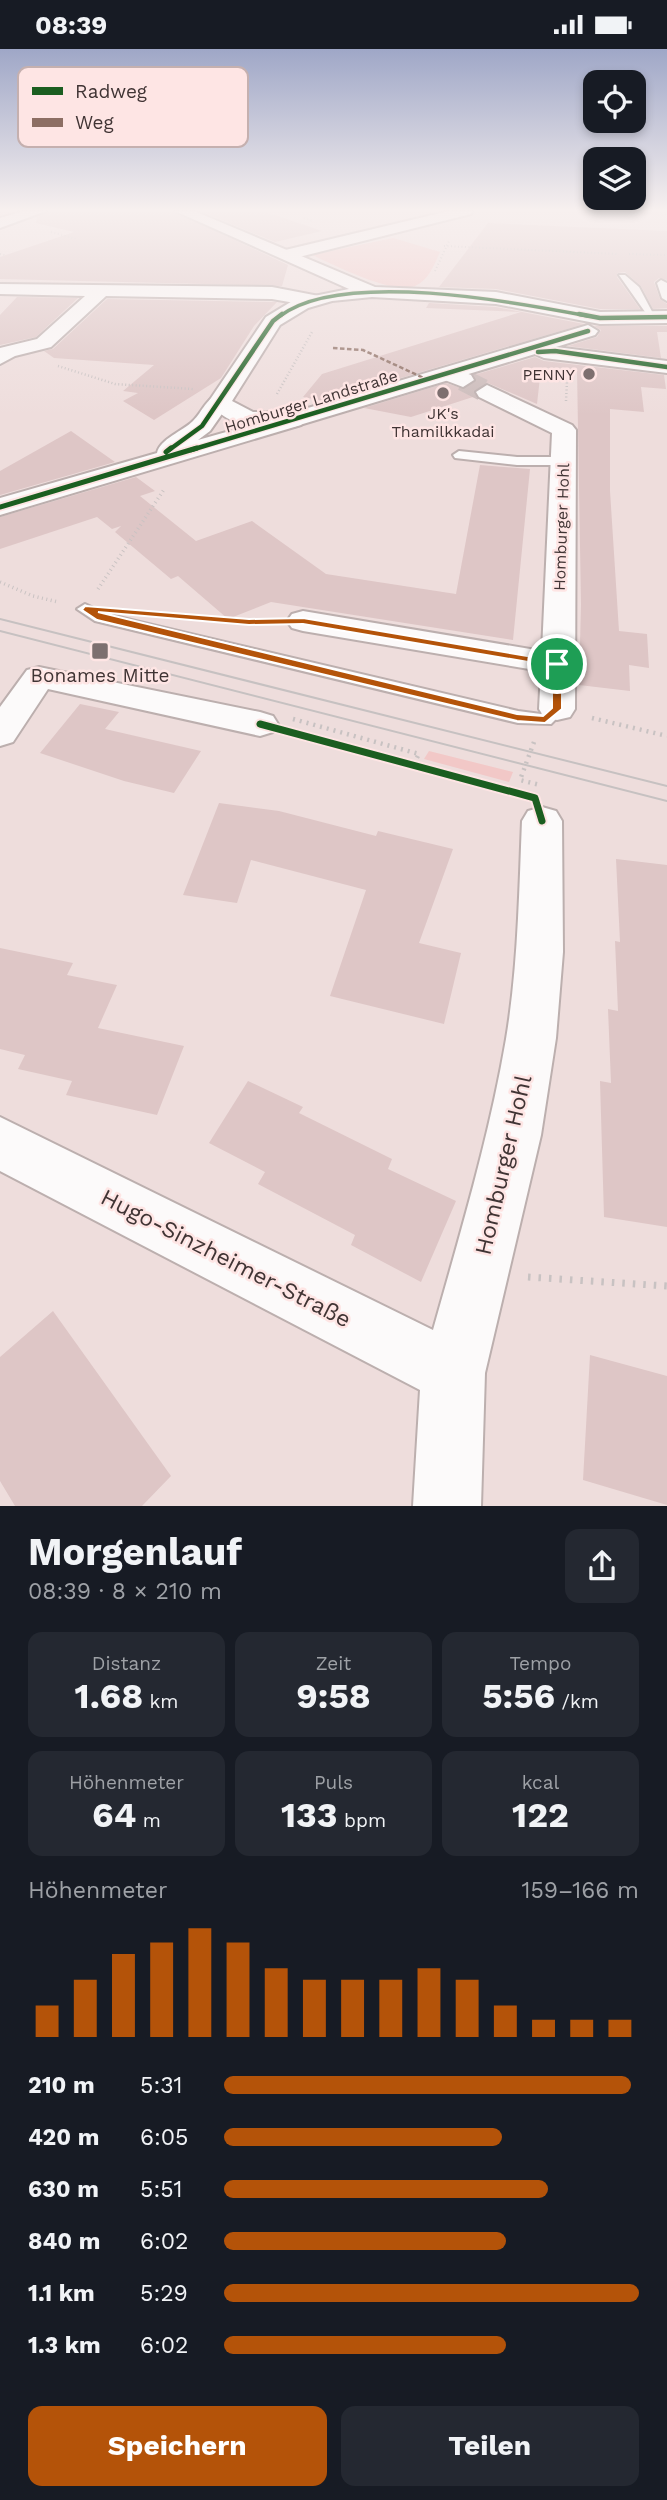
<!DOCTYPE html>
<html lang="de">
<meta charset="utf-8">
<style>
body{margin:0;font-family:"Work Sans",sans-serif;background:#242831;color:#f1f3f6;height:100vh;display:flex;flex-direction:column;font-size:26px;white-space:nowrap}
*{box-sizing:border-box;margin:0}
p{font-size:23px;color:#9ea1a6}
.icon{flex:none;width:38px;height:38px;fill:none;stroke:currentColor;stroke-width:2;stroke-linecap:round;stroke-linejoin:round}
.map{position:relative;height:1457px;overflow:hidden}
.details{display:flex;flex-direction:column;background:#171b24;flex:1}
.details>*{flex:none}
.controls{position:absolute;left:583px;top:21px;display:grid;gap:14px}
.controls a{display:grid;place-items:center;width:63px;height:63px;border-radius:14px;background:#171b24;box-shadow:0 4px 10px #0003;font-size:35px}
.pin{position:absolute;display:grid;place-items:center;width:60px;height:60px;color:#fff;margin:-30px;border:4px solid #fff;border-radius:50%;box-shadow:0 2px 7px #0007}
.round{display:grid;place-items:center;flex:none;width:74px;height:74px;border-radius:14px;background:#242831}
.overview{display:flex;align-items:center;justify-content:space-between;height:119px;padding:0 28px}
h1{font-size:38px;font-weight:700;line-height:52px}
.figures{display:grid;grid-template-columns:repeat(3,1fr);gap:10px;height:119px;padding:7px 28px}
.figures div{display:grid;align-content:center;border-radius:14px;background:#242831;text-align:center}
.figures b{font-size:35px;font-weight:700}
.figures small{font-size:19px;font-weight:400}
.figures p{font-size:19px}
.chart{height:196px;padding:14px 28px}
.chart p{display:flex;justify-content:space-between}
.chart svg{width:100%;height:126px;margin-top:7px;stroke:#b45309;stroke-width:6}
.action{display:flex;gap:14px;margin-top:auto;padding:14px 28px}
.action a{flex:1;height:80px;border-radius:14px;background:#b45309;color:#fff;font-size:28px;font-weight:700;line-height:80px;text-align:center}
.action a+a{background:#242831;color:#f1f3f6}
ul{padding:0 28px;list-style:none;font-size:23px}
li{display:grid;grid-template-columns:112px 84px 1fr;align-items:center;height:52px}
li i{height:18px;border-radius:9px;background:#b45309}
.status{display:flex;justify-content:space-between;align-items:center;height:49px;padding:0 35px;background:#171b24;direction:ltr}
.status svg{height:19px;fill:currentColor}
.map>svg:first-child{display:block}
.green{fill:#f2c8c7}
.building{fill:#dec6c6}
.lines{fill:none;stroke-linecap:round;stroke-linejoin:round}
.street-tunnel{stroke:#cbbbba;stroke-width:22;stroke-dasharray:22 10;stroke-linecap:butt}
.lane-casing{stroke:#bcafae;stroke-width:4}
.street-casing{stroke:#bcafae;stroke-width:4}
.secondary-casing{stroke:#bcafae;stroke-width:4}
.path-far4{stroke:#c8c2c2;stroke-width:2;stroke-dasharray:1 2.5;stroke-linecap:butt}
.path-far3{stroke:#c8c2c2;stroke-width:2.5;stroke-dasharray:1 2.5;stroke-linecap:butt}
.path-far2{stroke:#c8c2c2;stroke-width:3.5;stroke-dasharray:1 3.5;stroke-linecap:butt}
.path-far1{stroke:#c8c2c2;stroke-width:4.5;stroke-dasharray:2 5;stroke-linecap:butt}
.path{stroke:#c8c2c2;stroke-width:7;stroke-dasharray:2.5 8;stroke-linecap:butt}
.lane{fill:#fcfafa;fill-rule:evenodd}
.street{fill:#fcfafa;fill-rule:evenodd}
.secondary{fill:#fcfafa;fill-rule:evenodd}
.tram{stroke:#c6c1c1;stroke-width:2}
.quiet{stroke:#8d6e63;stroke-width:2.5;stroke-dasharray:4.5 2.5;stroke-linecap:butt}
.cycleway-far3-casing{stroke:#fee5e4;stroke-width:5}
.cycleway-far2-casing{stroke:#fee5e4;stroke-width:7}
.cycleway-far1-casing{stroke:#fee5e4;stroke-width:9}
.cycleway-casing{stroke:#fee5e4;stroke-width:11}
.cycleway-far3{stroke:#1b5e20;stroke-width:3.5}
.cycleway-far2{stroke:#1b5e20;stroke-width:4.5}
.cycleway-far1{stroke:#1b5e20;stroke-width:5}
.cycleway{stroke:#1b5e20;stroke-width:7}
.route{fill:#b45309;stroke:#fff;stroke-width:2;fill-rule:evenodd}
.poi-dot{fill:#7d6f6f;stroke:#fee5e4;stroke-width:2.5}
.labels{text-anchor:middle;stroke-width:5;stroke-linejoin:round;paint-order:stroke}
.far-poi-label{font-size:16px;fill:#403434;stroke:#fee5e4;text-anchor:end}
.far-street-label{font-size:16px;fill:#403434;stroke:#fee5e4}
.poi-label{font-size:19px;fill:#403434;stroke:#fee5e4}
.near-street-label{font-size:23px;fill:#403434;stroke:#fee5e4}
.key{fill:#fee5e4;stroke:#c5b0af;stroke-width:2}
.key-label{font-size:19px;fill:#403434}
</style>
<div class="status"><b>08:39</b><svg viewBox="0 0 49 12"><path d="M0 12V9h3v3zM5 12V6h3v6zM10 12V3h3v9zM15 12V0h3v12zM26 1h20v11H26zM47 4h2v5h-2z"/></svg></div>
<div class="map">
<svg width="667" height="1457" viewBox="0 0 667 1457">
<rect width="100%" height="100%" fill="#eedddc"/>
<path class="green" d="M 393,189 L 440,203 C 434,216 429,231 415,237 C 392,246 335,216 312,206 Z
M 429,702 L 513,723 L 509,733 L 424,710 Z"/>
<path class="building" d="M 49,162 L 173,162 L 288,216 L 282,237 L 0,230 L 0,208 L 74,183 L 36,174 L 37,168 Z
M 200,162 L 263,162 L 322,182 L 275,193 Z
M 488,174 L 667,182 L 667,231 L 659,229 L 654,233 L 660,250 L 667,255 L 667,259 L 653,260 L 641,237 L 625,223 L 617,224 L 617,228 L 640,260 L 600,260 L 496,240 L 439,238 Z
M 17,248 L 78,249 L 36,288 L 0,296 L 0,266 Z
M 107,250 L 272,253 L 277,253 L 254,277 L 221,329 L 154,371 L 123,352 L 138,344 L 123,342 L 154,316 L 54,309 L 44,302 L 53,300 Z
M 429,254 L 496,258 L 584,275 L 323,352 L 303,348 L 322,325 L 521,263 L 426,259 Z
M 594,277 L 667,277 L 667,283 L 657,283 L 661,309 L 568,297 L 597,288 L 601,281 Z
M 535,308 L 544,312 L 664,326 L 666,340 L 641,338 L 644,363 L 610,360 L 610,442 L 619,582 L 647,585 L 649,619 L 629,616 L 630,642 L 579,636 L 581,555 L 577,320 L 541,319 L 537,355 L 488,334 L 475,341 L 476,347 L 411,368 L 364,359 L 446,334 L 464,340 L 477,332 L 474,326 Z
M 71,382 L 115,413 L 0,446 L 0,422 Z
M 480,416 L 530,420 L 513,591 L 271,553 L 228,570 L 178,527 L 171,530 L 115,483 L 121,477 L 112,480 L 97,468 L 0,500 L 0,468 L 136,428 L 155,442 L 140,447 L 196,492 L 252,472 L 326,525 L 456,545 Z
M 80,655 L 119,663 L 105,680 L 201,702 L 174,744 L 124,732 L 40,704 Z
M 219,754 L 279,762 L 376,787 L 378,782 L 453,800 L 419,894 L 461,904 L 444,975 L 330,947 L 366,841 L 251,811 L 237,854 L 183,846 Z
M 616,810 L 667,816 L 667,1178 L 604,1168 L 600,1032 L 611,1034 L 608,960 L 618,962 L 615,892 L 620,893 Z
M 0,899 L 73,914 L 67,926 L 117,936 L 98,979 L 184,997 L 157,1066 L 66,1046 L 72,1032 L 18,1020 L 25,1006 L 0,1000 Z
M 248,1032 L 303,1058 L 299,1064 L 392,1110 L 388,1120 L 456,1152 L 421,1233 L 351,1196 L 355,1186 L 258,1135 L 265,1123 L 209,1094 Z
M 53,1262 L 171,1427 L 142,1457 L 15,1457 L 0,1432 L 0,1308 Z
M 590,1306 L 667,1327 L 667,1456 L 583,1431 Z"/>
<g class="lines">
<path class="street-tunnel" d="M 463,331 L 487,343"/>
<defs>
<path id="lane" d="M 619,226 L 625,226 L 639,238 L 656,270 L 650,270 Z
M 661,231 L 667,234 L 667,252 L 662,249 L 657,234 Z
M 459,402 L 517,408 L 563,408 L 569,412 L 563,416 L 517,416 L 455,409 L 453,406 Z
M 85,555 L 106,565 L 518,662 L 541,665 L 557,654 L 566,660 L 551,675 L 518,674 L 95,572 L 77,560 Z"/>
<path id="street" d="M 24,162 L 46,162 L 0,179 L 0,169 Z
M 449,162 L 473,162 L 471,165 L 287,211 L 279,206 L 281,202 Z
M 0,235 L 272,238 L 319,247 L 321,251 L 312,257 L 272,250 L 106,247 L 51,298 L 15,307 L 0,315 L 0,299 L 37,290 L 85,247 L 0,245 Z
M 450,318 L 471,326 L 474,331 L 463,338 L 442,330 L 439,325 Z
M 487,336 L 572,376 L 576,381 L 575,660 L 570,668 L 557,671 L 544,668 L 539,660 L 541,622 L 303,582 L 292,579 L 287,572 L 292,565 L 303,562 L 542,602 L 552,384 L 479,348 L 476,343 Z
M 220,345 L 231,352 L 210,382 L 198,391 L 293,364 L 301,366 L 305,371 L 301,376 L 0,466 L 0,449 L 157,404 C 160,390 183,382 193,372 C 203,362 206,349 220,345 Z
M 39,618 L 260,663 L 273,667 L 278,675 L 273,683 L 260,687 L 48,640 L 13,693 L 0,697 L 0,658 L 27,621 Z
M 542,758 L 556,762 L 562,772 L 563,903 L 556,989 L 541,1086 L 485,1324 L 481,1457 L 413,1457 L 420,1341 L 0,1122 L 0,1068 L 433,1281 C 460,1185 489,1089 506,990 C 518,918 519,845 522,772 L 528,762 Z"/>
<path id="secondary" d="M 175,162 L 194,162 L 375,238 L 496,243 L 600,263 L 667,262 L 667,274 L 600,275 L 496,255 L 372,248 L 332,252 L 308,259 L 280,276 L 232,352 L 253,363 L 291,364 L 588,276 L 598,282 L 595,286 L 556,298 L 667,312 L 667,324 L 544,309 L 535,305 L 293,378 C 261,380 228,380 209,352 L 266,268 L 294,251 L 349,240 Z"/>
</defs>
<use href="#lane" class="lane-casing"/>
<use href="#street" class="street-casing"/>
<use href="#secondary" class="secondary-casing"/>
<path class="path-far4" d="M 623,162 L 667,166
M 304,169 L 313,172
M 51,183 L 77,190
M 444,197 L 617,205
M 0,205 L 5,206
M 629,205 L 667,206
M 435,222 L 449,192"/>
<path class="path-far3" d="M 58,317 L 115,335 L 193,340
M 277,345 L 312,283
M 566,352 L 567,333"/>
<path class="path-far2" d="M 0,533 L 33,547 L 58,553
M 98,540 L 165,439
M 238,572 L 268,573"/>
<path class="path-far1" d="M 247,572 L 268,573
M 592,669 L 667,687
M 293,670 L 419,705 L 413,716
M 534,693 L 520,731 L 540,736"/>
<path class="path" d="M 528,1228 L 667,1237"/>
<use href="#lane" class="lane"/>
<use href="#street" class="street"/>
<use href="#secondary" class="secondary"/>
<path class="tram" d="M 0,570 L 667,737
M 0,582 L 667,752"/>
<path class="quiet" d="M 333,299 L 363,301 L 428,331"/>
<defs>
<path id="cycleway-far3" d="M 280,267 C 342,220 515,253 588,267"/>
<path id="cycleway-far2" d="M 579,265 L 600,269 L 667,268
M 538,303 L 555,302 L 667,318
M 169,401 L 202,377 L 273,272 L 282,265
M 191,401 L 588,282"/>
<path id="cycleway-far1" d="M 166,403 L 171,399
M 0,458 L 197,399"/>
<path id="cycleway" d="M 260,675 L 535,749 L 542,772"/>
</defs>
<use href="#cycleway-far3" class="cycleway-far3-casing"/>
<use href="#cycleway-far2" class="cycleway-far2-casing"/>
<use href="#cycleway-far1" class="cycleway-far1-casing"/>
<use href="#cycleway" class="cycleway-casing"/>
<use href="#cycleway-far3" class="cycleway-far3"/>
<use href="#cycleway-far2" class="cycleway-far2"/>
<use href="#cycleway-far1" class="cycleway-far1"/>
<use href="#cycleway" class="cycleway"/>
</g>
<linearGradient id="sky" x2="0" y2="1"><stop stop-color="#9fa7c7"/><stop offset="0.44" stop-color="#f7f0ef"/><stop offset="1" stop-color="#f7f0ef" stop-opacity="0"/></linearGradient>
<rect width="667" height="366" fill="url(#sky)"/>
<path class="route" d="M 85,557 L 249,570 L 303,569 L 557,612 L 562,615 L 562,660 L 545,674 L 517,672 L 97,571 L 82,561 ZM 98,563 L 249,576 L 303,575 L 552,617 L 552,659 L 543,667 L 517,665 Z"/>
<g class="poi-dot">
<circle cx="589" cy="325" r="7"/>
<circle cx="443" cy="344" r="7"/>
<rect x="91" y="593" width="18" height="18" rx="3.5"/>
</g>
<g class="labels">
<g class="far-poi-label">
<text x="575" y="331">PENNY</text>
<text x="443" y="370" text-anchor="middle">JK's<tspan x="443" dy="18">Thamilkkadai</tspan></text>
</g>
<g class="far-street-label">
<text transform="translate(311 352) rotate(-17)" y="6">Homburger Landstraße</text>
<text transform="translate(561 478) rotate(-88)" y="6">Homburger Hohl</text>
</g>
<g class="poi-label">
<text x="100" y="633">Bonames Mitte</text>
</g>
<g class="near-street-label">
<text transform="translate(503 1116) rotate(-77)" y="8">Homburger Hohl</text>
<text transform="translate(226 1209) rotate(27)" y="8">Hugo-Sinzheimer-Straße</text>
</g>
</g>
<rect x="18" y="18" width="230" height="80" rx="10" class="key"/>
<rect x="32" y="38" width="31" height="8" fill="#1b5e20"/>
<rect x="32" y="69" width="31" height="9" fill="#8d6e63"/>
<g class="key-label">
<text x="75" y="49">Radweg</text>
<text x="75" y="80">Weg</text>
</g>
</svg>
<div class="controls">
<a><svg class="icon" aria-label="locate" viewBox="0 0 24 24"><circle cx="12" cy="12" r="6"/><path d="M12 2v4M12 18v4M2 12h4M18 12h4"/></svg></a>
<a><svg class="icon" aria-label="layers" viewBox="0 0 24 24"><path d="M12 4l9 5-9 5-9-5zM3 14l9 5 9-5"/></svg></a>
</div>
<div class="pin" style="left:557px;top:615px;background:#1e9e55"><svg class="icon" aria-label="arrive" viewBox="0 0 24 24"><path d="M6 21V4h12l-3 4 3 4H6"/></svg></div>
</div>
<section class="details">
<div class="overview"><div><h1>Morgenlauf</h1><p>08:39 · 8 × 210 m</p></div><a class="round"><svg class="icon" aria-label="share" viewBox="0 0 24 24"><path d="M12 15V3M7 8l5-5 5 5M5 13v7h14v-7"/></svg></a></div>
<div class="figures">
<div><p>Distanz</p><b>1.68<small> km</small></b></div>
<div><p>Zeit</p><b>9:58</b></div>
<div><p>Tempo</p><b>5:56<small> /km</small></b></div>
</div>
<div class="figures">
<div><p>Höhenmeter</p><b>64<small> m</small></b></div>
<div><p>Puls</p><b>133<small> bpm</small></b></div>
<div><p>kcal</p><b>122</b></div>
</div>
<div class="chart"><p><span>Höhenmeter</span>159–166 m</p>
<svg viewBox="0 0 160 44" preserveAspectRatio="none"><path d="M5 44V33M15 44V24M25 44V15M35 44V11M45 44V6M55 44V11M65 44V20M75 44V24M85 44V24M95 44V24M105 44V20M115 44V24M125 44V33M135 44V38M145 44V38M155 44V38"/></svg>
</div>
<ul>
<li><b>210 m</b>5:31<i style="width:98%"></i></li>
<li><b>420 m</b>6:05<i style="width:67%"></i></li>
<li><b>630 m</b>5:51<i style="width:78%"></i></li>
<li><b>840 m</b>6:02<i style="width:68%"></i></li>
<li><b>1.1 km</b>5:29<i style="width:100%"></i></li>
<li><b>1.3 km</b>6:02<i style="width:68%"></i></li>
</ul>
<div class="action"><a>Speichern</a><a>Teilen</a></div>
</section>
